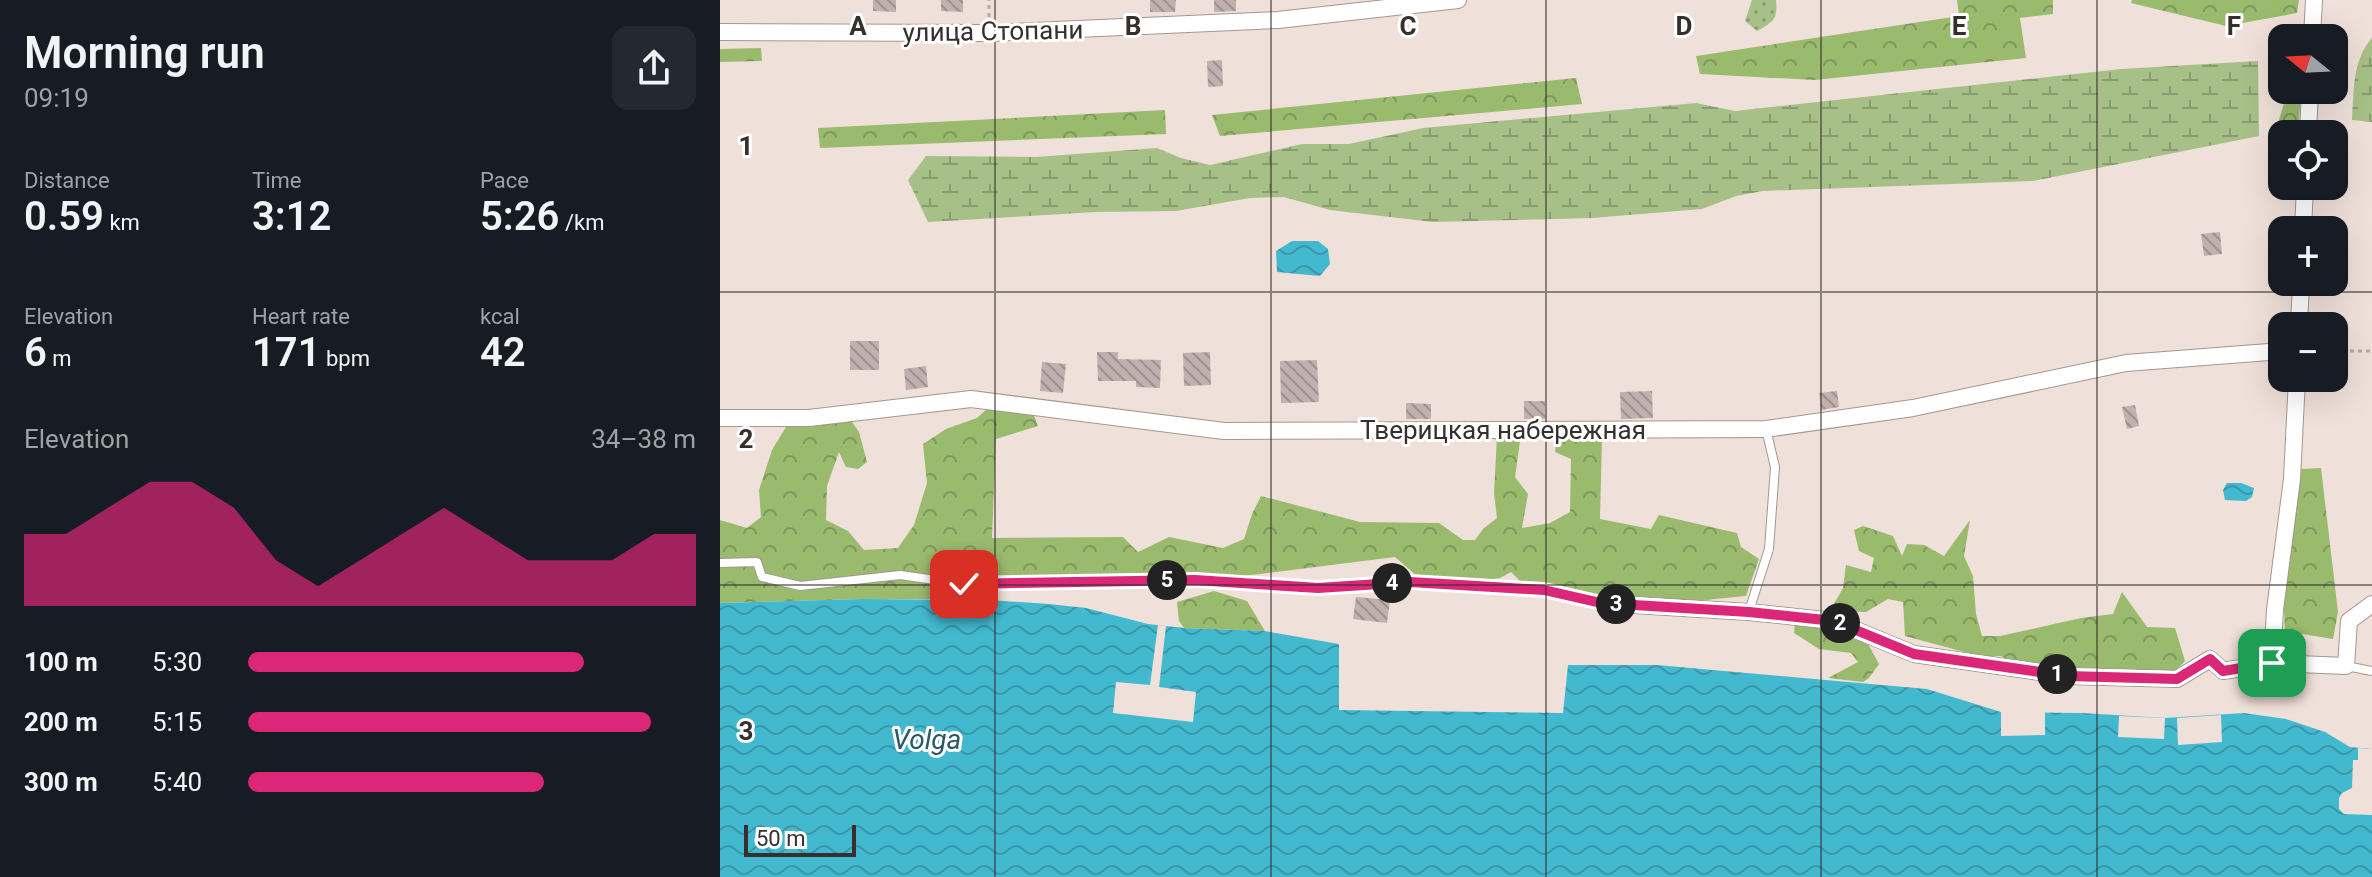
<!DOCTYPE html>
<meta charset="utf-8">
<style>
body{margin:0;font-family:Roboto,sans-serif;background:#242831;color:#f1f3f6;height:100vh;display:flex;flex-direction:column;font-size:30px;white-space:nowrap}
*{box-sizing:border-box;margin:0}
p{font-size:26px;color:#9ea1a6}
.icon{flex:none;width:44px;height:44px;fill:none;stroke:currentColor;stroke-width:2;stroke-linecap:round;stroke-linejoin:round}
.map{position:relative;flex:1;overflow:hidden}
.panel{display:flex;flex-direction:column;background:#171b24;width:720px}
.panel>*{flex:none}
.needle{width:52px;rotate:288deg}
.controls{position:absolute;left:1548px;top:24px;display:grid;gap:16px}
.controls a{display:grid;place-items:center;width:80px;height:80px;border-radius:16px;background:#171b24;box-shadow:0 8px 32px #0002;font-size:40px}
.scale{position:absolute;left:24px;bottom:20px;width:112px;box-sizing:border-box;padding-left:8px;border:4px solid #35302d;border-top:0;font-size:22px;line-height:28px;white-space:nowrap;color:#35302d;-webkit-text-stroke:6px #fff;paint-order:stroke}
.pin{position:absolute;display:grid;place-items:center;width:68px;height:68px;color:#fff;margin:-34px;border-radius:16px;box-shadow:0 4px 12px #0006}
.km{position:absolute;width:40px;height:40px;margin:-20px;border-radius:50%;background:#222;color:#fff;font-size:22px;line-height:40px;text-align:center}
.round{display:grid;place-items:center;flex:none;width:84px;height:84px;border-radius:16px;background:#242831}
.overview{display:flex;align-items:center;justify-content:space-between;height:136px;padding:0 24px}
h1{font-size:44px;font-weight:600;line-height:60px}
.stats{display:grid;grid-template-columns:repeat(3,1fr);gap:12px;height:136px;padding:8px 24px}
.stats div{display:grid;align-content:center}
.stats b{font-size:40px;font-weight:600}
.stats small{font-size:22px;font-weight:400}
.stats p{font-size:22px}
.chart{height:224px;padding:16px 24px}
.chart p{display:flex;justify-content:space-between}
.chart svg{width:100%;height:144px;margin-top:8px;fill:#db2777;opacity:.7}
ul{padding:0 24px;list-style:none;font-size:26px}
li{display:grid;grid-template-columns:128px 96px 1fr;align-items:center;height:60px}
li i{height:20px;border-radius:10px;background:#db2777}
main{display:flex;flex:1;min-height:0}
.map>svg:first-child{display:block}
.grass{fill:url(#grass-dots)}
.forest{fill:url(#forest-crowns)}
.wetland{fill:url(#wetland-marsh)}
.water{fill:url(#water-waves)}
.pier{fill:#efe1d9}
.building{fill:url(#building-back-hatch)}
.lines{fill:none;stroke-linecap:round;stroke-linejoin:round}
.service-casing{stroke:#a4978f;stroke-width:10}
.minor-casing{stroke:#a4978f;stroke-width:18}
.path{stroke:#b6aba5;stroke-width:3;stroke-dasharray:4 4;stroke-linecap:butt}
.service{stroke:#fff;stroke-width:8}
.minor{stroke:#fff;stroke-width:16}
.route-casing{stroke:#fff;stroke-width:16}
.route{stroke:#db2777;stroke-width:10}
.grid{fill:none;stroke:#35302d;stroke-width:2;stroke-opacity:0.55}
.labels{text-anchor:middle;stroke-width:6;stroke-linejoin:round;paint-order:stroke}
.street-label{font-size:26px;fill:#35302d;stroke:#fff}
.water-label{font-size:28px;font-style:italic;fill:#295a64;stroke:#fff}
.grid-label{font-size:26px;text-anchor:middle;font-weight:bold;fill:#35302d;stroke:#fff;stroke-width:6;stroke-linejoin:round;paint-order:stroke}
</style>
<main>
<section class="panel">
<div class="overview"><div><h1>Morning run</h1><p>09:19</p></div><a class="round"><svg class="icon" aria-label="share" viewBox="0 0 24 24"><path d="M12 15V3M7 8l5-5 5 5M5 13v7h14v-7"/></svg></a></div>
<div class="stats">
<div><p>Distance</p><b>0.59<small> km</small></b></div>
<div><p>Time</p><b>3:12</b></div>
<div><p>Pace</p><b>5:26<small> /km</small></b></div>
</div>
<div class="stats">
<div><p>Elevation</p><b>6<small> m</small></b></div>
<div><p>Heart rate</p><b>171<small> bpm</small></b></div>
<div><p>kcal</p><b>42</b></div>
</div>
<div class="chart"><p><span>Elevation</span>34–38 m</p>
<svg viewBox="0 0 160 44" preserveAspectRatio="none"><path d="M0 44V22L10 22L20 14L30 6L40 6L50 14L60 30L70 38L80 30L90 22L100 14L110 22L120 30L130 30L140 30L150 22L160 22V44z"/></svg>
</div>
<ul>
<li><b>100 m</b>5:30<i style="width:75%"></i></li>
<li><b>200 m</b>5:15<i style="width:90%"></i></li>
<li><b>300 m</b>5:40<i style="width:66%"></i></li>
</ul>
</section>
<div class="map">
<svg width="1652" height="877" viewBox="0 0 1652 877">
<defs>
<pattern id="grass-dots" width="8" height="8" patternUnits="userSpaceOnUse" patternTransform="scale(2)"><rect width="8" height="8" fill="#a7c087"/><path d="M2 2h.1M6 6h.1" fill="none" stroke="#899c6f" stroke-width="1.8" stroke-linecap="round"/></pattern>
<pattern id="forest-crowns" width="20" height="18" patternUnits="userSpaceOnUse" patternTransform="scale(2)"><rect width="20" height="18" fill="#9aba6e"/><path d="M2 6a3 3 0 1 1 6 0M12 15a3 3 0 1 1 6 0" fill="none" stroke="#7e985b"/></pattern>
<pattern id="wetland-marsh" width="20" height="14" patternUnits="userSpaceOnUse" patternTransform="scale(2)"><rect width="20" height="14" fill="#a7c087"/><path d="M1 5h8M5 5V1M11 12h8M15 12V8" fill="none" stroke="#899c6f"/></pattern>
<pattern id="water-waves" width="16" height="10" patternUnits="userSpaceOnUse" patternTransform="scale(2)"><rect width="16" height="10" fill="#43b9d0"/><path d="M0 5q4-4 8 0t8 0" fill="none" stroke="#3997a9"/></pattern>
<pattern id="building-back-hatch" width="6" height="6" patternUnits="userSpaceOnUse" patternTransform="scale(2)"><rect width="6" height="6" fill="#c0b0ae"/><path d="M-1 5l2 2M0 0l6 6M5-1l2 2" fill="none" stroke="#9d908e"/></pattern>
</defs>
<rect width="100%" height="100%" fill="#efe1d9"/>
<path class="grass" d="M 1032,0 L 1056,0 C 1058,20 1053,22 1037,31 L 1025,21 Z"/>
<path class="forest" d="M 1237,0 L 1333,0 L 1333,14 L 1300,18 L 1306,58 L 1095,80 L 980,74 L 976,56 L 1239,16 Z
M 1412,0 L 1579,0 L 1577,13 L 1506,26 L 1411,3 Z
M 41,48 L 42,61 L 0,62 L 0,49 Z
M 856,78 L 862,104 L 500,136 L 492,115 Z
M 1565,90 L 1581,90 L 1578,134 L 1562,134 L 1562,167 L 1559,165 L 1554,136 L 1565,100 Z
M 445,110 L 446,134 L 100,148 L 98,128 Z
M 269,407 L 312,410 L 318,426 L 276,439 L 272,538 L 403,537 L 418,552 L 449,537 L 503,548 L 524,539 L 532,514 L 541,496 L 640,522 L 719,523 L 743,540 L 755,540 L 763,529 L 777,518 L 774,493 L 777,436 L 801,434 L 795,477 L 808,494 L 802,528 L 830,523 L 850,512 L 851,459 L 835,452 L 837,436 L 882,438 L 880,519 L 931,529 L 939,515 L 1017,533 L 1021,547 L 1039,559 L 1026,596 L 953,603 L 944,598 L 864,594 L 802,583 L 791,572 L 780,578 L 755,582 L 697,576 L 675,557 L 524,576 L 447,574 L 246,581 L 217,599 L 142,599 L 0,603 L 0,520 L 27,528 L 41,517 L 39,490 L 52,450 L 69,422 L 127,415 L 139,432 L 147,462 L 138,469 L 126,467 L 119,452 L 107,486 L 106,520 L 128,531 L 144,550 L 178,548 L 194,525 L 207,483 L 203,444 L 226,429 L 257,418 Z
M 1601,468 L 1618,612 L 1613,639 L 1565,631 L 1563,587 L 1581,469 Z
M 1250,520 L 1244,556 L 1253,576 L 1256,614 L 1262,636 L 1280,636 L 1361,618 L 1393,614 L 1402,592 L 1427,627 L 1455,628 L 1465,661 L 1451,675 L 1295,665 L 1281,656 L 1259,656 L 1185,636 L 1183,602 L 1168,599 L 1146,612 L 1110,611 L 1123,588 L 1126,565 L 1151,572 L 1154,558 L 1139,551 L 1134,530 L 1143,526 L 1173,536 L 1182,556 L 1187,544 L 1204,545 L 1224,556 Z
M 494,591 L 527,601 L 545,631 L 464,628 L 459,621 L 457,602 Z
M 1075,622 L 1124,631 L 1146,640 L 1159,664 L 1149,678 L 1143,682 L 1108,678 L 1138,662 L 1131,653 L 1099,649 L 1074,633 Z"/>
<path class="wetland" d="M 1652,38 L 1652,122 L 1632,120 C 1634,92 1632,60 1652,38 Z
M 1538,61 L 1539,136 L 1313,181 L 1043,191 L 1016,196 L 982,209 L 872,218 L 713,222 L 610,210 L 564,197 L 530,198 L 456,211 L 376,212 L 208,222 L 188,180 L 206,156 L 316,157 L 437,148 L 461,158 L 490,165 L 582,144 L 629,144 L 703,128 L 976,103 L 1015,111 L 1401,69 Z"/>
<path class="water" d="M 572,241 L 598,241 L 608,249 L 610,264 L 600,276 L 557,272 L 556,251 Z
M 1507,483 L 1521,483 L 1534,488 L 1532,497 L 1526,501 L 1505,500 L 1503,490 Z
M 142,599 L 269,600 L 329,604 L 366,608 L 428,624 L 464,628 L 545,631 L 619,644 L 619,710 L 843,713 L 848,665 L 937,665 L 1207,689 L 1281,712 L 1362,713 L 1445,718 L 1524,713 L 1566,719 L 1605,732 L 1630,747 L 1652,749 L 1652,877 L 0,877 L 0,603 Z"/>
<path class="pier" d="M 438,625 L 446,626 L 439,687 L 476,692 L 473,722 L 393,713 L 396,682 L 430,685 Z
M 1325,711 L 1325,735 L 1281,736 L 1281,712 Z
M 1501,715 L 1502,742 L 1458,745 L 1457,718 Z
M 1399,716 L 1445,718 L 1444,739 L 1398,737 Z
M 1638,748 L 1652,749 L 1652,815 L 1624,814 L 1619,809 L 1619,798 L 1622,793 L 1632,788 L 1633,760 L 1638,760 Z"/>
<path class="building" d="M 153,0 L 176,0 L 176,12 L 153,11 Z
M 221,0 L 243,0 L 243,12 L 221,11 Z
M 430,0 L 456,0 L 455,12 L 430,12 Z
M 494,0 L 516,0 L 516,11 L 494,12 Z
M 502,60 L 503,86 L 488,87 L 487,61 Z
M 1500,232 L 1502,254 L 1484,256 L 1481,234 Z
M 130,341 L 159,341 L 159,370 L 130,370 Z
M 377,352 L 398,352 L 398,359 L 441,360 L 440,388 L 416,387 L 416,381 L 378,381 Z
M 490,352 L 491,385 L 464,386 L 463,353 Z
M 597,360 L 599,402 L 561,403 L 560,361 Z
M 322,362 L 346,364 L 343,393 L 320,391 Z
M 206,366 L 208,387 L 186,390 L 184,369 Z
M 932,391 L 933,418 L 901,419 L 900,392 Z
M 1117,391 L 1119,407 L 1101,410 L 1099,393 Z
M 804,401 L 825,401 L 825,419 L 804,419 Z
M 686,403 L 711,404 L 711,419 L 686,419 Z
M 1415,405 L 1419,426 L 1407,429 L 1402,407 Z
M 636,597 L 670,600 L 667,623 L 633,619 Z"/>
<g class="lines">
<defs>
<path id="service" d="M 0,563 L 37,562 L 42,577 L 80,586 L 180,575 L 244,584 L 475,580 L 598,588 L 690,582 L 824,590 L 881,603
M 1029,611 L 1049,549 L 1055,467 L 1046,429
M 1626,666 L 1652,671"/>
<path id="minor" d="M 0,32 L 268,33 L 558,20 L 738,0
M 1592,38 L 1594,0
M 1588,134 L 1590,90
M 1583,230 L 1585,186
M 1579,326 L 1581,282
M 0,418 L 89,418 L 251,399 L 504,431 L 1046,429 L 1193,408 L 1406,363 L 1562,351
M 881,603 L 1029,612 L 1114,621 L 1194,654 L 1348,676 L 1457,679 L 1490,659 L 1503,671 L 1552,663 L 1626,666 L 1629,621 L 1652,604
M 1552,663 L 1555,610 L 1572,479 L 1577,378"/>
</defs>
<use href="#service" class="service-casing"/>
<use href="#minor" class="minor-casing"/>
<path class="path" d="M 269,17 L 269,0
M 1614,351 L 1652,351"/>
<use href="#service" class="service"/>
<use href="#minor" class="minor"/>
</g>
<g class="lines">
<defs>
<path id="route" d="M 244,584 L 475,580 L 598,588 L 690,582 L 824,590 L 881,603 L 1029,612 L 1114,621 L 1194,654 L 1348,676 L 1457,679 L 1490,659 L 1503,671 L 1552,663"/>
</defs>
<use href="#route" class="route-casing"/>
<use href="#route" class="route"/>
</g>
<path class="grid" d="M 275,0 L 275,877M 551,0 L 551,877M 826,0 L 826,877M 1101,0 L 1101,877M 1377,0 L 1377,877M 0,292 L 1652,292M 0,585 L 1652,585"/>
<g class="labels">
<g class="street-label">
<text transform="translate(273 31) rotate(-1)" y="9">улица Стопани</text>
<text x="783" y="439">Тверицкая набережная</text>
</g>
<g class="water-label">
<text x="207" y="749">Volga</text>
</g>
</g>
<g class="grid-label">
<text x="138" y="35">A</text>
<text x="413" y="35">B</text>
<text x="688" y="35">C</text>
<text x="964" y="35">D</text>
<text x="1239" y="35">E</text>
<text x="1514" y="35">F</text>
<text x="26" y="155">1</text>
<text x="26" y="448">2</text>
<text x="26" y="740">3</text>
</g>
</svg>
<div class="controls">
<a><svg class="needle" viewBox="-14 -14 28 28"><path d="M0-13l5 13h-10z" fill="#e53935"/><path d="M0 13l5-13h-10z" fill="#9ea1a6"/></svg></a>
<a><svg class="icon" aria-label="locate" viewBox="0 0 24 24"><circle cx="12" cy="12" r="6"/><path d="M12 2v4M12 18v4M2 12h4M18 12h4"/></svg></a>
<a>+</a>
<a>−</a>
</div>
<div class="scale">50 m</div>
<div class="pin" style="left:1552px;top:663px;background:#1e9e55"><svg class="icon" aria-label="arrive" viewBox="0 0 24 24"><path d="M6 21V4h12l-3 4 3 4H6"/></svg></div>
<div class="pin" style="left:244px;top:584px;background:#d93025"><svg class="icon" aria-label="check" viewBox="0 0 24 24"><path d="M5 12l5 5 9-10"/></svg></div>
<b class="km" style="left:1337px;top:674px">1</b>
<b class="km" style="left:1120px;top:623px">2</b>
<b class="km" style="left:896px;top:604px">3</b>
<b class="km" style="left:672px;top:583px">4</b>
<b class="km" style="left:447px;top:580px">5</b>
</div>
</main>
